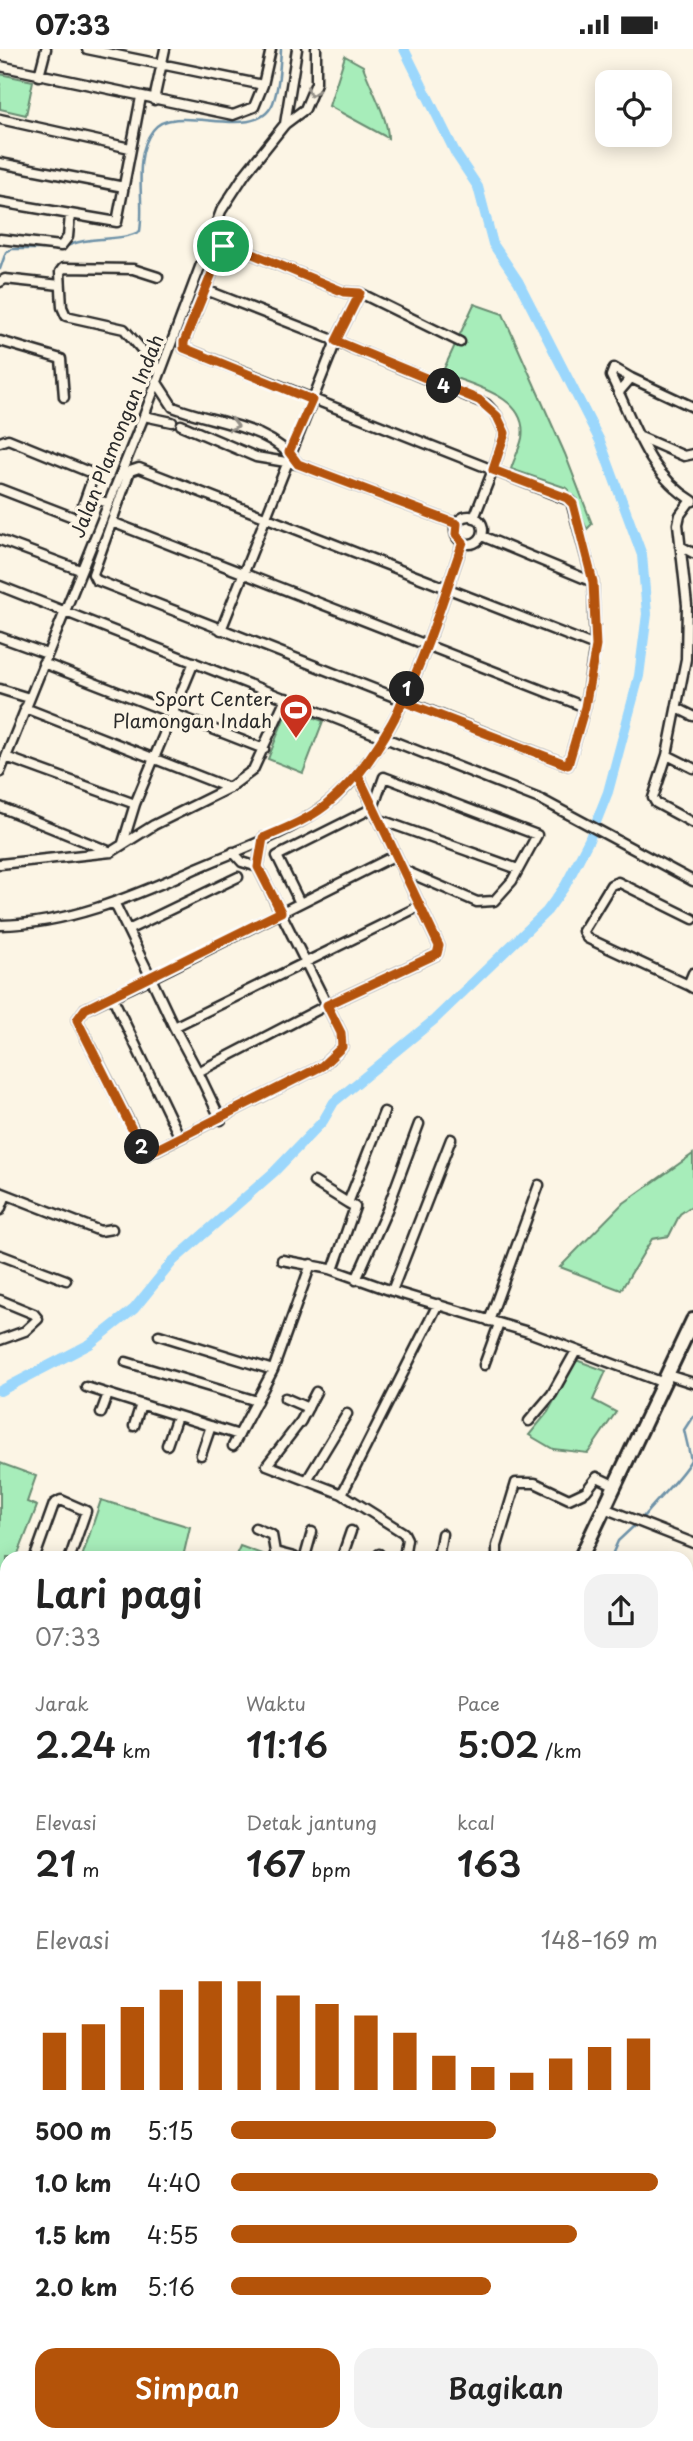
<!DOCTYPE html>
<html lang="id">
<meta charset="utf-8">
<style>
body{margin:0;font-family:"Playpen Sans",sans-serif;background:#f2f2f2;color:#222;height:100vh;display:flex;flex-direction:column;font-size:26px;white-space:nowrap}
*{box-sizing:border-box;margin:0}
p{font-size:23px;color:#767676}
.icon{flex:none;width:38px;height:38px;fill:none;stroke:currentColor;stroke-width:2;stroke-linecap:round;stroke-linejoin:round}
.map{position:relative;flex:1;overflow:hidden}
.panel{position:absolute;left:0px;top:1502px;width:693px;height:891px;display:flex;flex-direction:column;background:#fff;border-radius:21px 21px 0 0;box-shadow:0 4px 18px #0003}
.panel>*{flex:none}
.fabs{position:absolute;left:595px;top:21px;display:grid;gap:14px}
.fabs a{display:grid;place-items:center;width:77px;height:77px;border-radius:14px;background:#fff;box-shadow:0 4px 18px #0003;font-size:35px}
.pin{position:absolute;display:grid;place-items:center;width:60px;height:60px;color:#fff;margin:-30px;border:4px solid #fff;border-radius:50%;box-shadow:0 2px 7px #0007}
.km{position:absolute;width:35px;height:35px;margin:-18px;border-radius:50%;background:#222;color:#fff;font-size:19px;line-height:35px;text-align:center}
.round{display:grid;place-items:center;flex:none;width:74px;height:74px;border-radius:21px;background:#f2f2f2}
.summary{display:flex;align-items:center;justify-content:space-between;height:119px;padding:0 35px}
h1{font-size:38px;font-weight:600;line-height:52px}
.stats{display:grid;grid-template-columns:repeat(3,1fr);gap:10px;height:119px;padding:7px 35px}
.stats div{display:grid;align-content:center}
.stats b{font-size:35px;font-weight:600}
.stats small{font-size:19px;font-weight:400}
.stats p{font-size:19px}
.chart{height:196px;padding:14px 35px}
.chart p{display:flex;justify-content:space-between}
.chart svg{width:100%;height:126px;margin-top:7px;stroke:#b45309;stroke-width:6}
.button{display:flex;gap:14px;margin-top:auto;padding:14px 35px}
.button a{flex:1;height:80px;border-radius:21px;background:#b45309;color:#fff;font-size:28px;font-weight:600;line-height:80px;text-align:center}
.button a+a{background:#f2f2f2;color:#222}
ul{padding:0 35px;list-style:none;font-size:23px}
li{display:grid;grid-template-columns:112px 84px 1fr;align-items:center;height:52px}
li i{height:18px;border-radius:9px;background:#b45309}
.status{display:flex;justify-content:space-between;align-items:center;height:49px;padding:0 35px;background:#fff;direction:ltr}
.status svg{height:19px;fill:currentColor}
.map>svg:first-child{display:block}
.green{fill:#a7edba;stroke:#698c72;stroke-width:2}
.lines{fill:none;stroke-linecap:round;stroke-linejoin:round}
.stream{stroke:#6e92a8;stroke-width:2.5}
.canal{stroke:#9bd7fc;stroke-width:10}
.street-casing{stroke:#2b2b2b;stroke-width:13}
.secondary-casing{stroke:#2b2b2b;stroke-width:18}
.street{stroke:#fcf5e5;stroke-width:8}
.secondary{stroke:#fcf5e5;stroke-width:12}
.oneway{stroke:#949088}
.route-casing{stroke:#fff;stroke-width:14}
.route{stroke:#b45309;stroke-width:9}
.labels{text-anchor:middle;stroke-width:7;stroke-linejoin:round;paint-order:stroke}
.street-label{font-size:19px;fill:#2b2b2b;stroke:#fcf5e5}
.poi-label{font-size:19px;fill:#2b2b2b;stroke:#fcf5e5;text-anchor:end}
</style>
<div class="status"><b>07:33</b><svg viewBox="0 0 49 12"><path d="M0 12V9h3v3zM5 12V6h3v6zM10 12V3h3v9zM15 12V0h3v12zM26 1h20v11H26zM47 4h2v5h-2z"/></svg></div>
<div class="map">
<svg width="693" height="2392" viewBox="0 0 693 2392">
<rect width="100%" height="100%" fill="#fcf5e5"/>
<filter id="ink" filterUnits="userSpaceOnUse"><feTurbulence type="fractalNoise" baseFrequency=".0143" numOctaves="2"/><feDisplacementMap in="SourceGraphic" scale="14" xChannelSelector="R" yChannelSelector="G"/><feConvolveMatrix kernelMatrix="1 2 1 2 8 2 1 2 1" color-interpolation-filters="sRGB"/></filter>
<g filter="url(#ink)">
<path class="green" d="M 345,7 L 363,17 C 370,38 388,68 388,89 L 329,57 Z
M 0,25 L 33,32 L 26,66 L 0,60 Z
M 474,255 L 503,265 L 565,405 L 592,475 L 587,480 L 567,439 L 511,420 C 514,410 520,399 522,389 C 529,347 471,336 442,324 Z
M 288,659 L 323,672 L 303,724 L 268,710 Z
M 693,1105 L 693,1156 L 680,1165 L 669,1187 L 652,1190 L 621,1241 L 560,1218 L 621,1156 Z
M 576,1311 L 606,1322 L 593,1351 L 616,1363 L 588,1404 L 553,1400 L 529,1386 L 548,1363 Z
M 0,1414 L 36,1427 L 27,1453 L 37,1457 L 17,1508 L 7,1508 L 7,1535 L 0,1553 Z
M 101,1451 L 190,1478 L 183,1508 L 82,1508 Z
M 240,1497 L 270,1508 L 235,1508 Z
M 354,2385 L 403,2385 L 402,2392 L 360,2392 Z
M 471,2385 L 502,2385 L 496,2392 L 474,2392 Z"/>
<g class="lines">
<path class="stream" d="M 63,199 C 89,185 120,194 140,182 C 145,150 132,108 153,81 C 175,51 256,96 273,54 C 279,38 280,17 281,0
M 0,220 L 6,203 L 12,200 L 57,200
M 640,1472 C 656,1450 677,1434 691,1411 L 684,1381 L 693,1367
M 611,1508 L 618,1492 L 634,1477
M 686,1577 L 692,1587 L 693,1606
M 295,2392 L 298,2385"/>
<path class="canal" d="M 0,1342 L 90,1295 L 134,1260 L 173,1212 L 274,1123 L 323,1072 L 334,1053 L 434,971 L 547,862 L 565,837 L 589,791 L 608,743 L 639,627 L 647,565 L 642,506 L 600,392 L 518,232 L 493,195 L 478,138 L 456,105 L 404,0"/>
<defs>
<path id="street" d="M 87,0 L 263,36 L 271,0
M 0,17 L 233,66 L 254,58 L 263,36
M 39,27 L 46,0
M 154,51 L 165,0
M 0,70 L 130,99
M 285,75 L 297,0
M 0,114 L 124,138
M 0,153 L 117,173 L 141,48
M 0,190 L 61,197 L 68,188 L 70,166
M 158,228 L 133,220 L 63,219 L 60,223 L 62,258 L 66,267 L 124,280 L 160,322
M 0,233 L 5,230 L 60,236
M 206,241 L 336,292 L 221,581
M 360,244 L 460,293
M 0,292 L 61,310 L 64,348
M 631,329 L 693,358
M 156,332 L 173,358 C 216,375 268,375 298,415
M 619,343 L 631,329 L 614,319 L 611,327 C 634,373 646,424 693,452
M 144,367 L 172,373
M 181,376 L 256,408 L 298,415 L 457,475
M 638,387 L 684,407 L 693,405
M 0,393 L 8,390 L 94,425 L 78,470 L 0,440
M 86,448 L 109,454
M 691,451 L 680,466 L 678,475 L 687,556 L 686,610 L 667,706 L 653,749 L 656,754 L 693,774
M455 481a14 14 0 1 1 28 0a14 14 0 1 1-28 0Z
M 474,469 L 493,421 L 184,299 L 184,293 L 223,197 L 229,195 L 344,243 L 360,244 L 336,292 L 486,355 L 497,367 L 505,384 L 493,421 L 571,452 L 593,533
M 112,473 L 585,658
M 482,487 L 593,533 L 595,597 L 585,658 L 568,716 L 96,531 L 93,525 L 130,422 L 139,419 L 595,597
M 0,491 L 80,521
M 680,497 L 693,504
M 0,537 L 542,751 L 693,832
M 0,588 L 47,605
M 43,614 L 264,700
M 0,640 L 29,649
M 25,659 L 229,739
M 677,659 L 693,667
M 667,706 L 693,719
M 6,708 L 135,755
M 0,723 L 144,367 L 221,162 L 245,125 L 285,75 L 305,60 L 316,34 L 316,0
M 0,758 L 111,803
M 378,770 L 518,820
M 123,794 L 135,755 L 194,613
M 396,806 L 151,929 L 174,978 L 420,857
M 0,815 L 111,803 L 154,776 L 229,739 L 253,721 L 286,649
M 258,818 L 263,789
M 300,854 L 277,807 L 373,759 L 384,728 L 537,786 L 512,832 L 494,852 L 477,853 L 403,821
M 115,855 L 151,929 L 85,960 L 77,971 L 146,1106 L 322,1017 L 342,998 L 341,984 L 258,818 L 242,813 L 233,803
M 0,876 C 67,875 129,849 188,823 C 232,803 284,787 323,758 C 399,703 433,579 463,493
M 128,881 L 238,828
M 693,924 L 688,936 L 693,939
M 688,936 L 587,889 L 583,882 L 611,836 L 618,833 L 693,870
M 112,947 L 180,1089
M 174,978 L 198,1023 L 327,956 L 437,905 L 439,897 L 358,726
M 198,1023 L 221,1071
M 314,1133 L 348,1154
M 0,1143 L 100,1182 L 112,1180
M 0,1161 L 6,1146
M 0,1206 L 66,1231
M 282,1211 L 330,1220 L 392,1242 L 528,1283 L 664,1334
M 333,1221 L 355,1158 L 348,1154 L 384,1063
M 356,1231 L 387,1161 L 419,1075
M 392,1242 L 451,1090
M 0,1251 L 34,1265 L 38,1270 L 25,1282 L 0,1291
M 489,1272 L 539,1136
M 159,1286 L 273,1321
M 126,1313 L 257,1352
M 484,1316 L 499,1275
M 668,1326 L 693,1334
M 86,1338 L 239,1386
M 316,1343 L 301,1372 L 267,1416 L 342,1445
M 285,1349 L 308,1359
M 101,1364 L 108,1345
M 529,1372 L 552,1345 L 576,1302
M 134,1377 L 141,1355
M 167,1396 L 177,1367
M 233,1397 L 273,1321 L 311,1215
M 201,1406 L 211,1377
M 307,1431 L 347,1365
M 604,1459 L 693,1494
M 255,1479 L 272,1486 L 275,1503 L 294,1508
M 35,1508 L 54,1455 L 61,1451 L 86,1462 L 70,1508
M 305,1508 L 312,1483
M 342,1508 L 351,1482
M 377,1508 L 379,1505
M 404,1508 L 407,1490 L 404,1484 L 342,1445 L 438,1255
M 438,1508 L 442,1485
M 497,1508 L 497,1497 L 516,1434 L 535,1434 L 569,1450 L 586,1442 L 597,1428 L 616,1437
M 0,1598 L 7,1581
M 0,1629 L 7,1632
M 0,1684 L 7,1666
M 0,1727 L 7,1730
M 0,1769 L 7,1773
M 0,1821 L 7,1804
M 0,1897 L 7,1883
M 686,1902 L 693,1890
M 0,1942 L 7,1945
M 0,1994 L 7,1977
M 686,2073 L 693,1993
M 686,2080 L 693,2150
M 0,2101 L 7,2085
M 0,2114 L 7,2117
M 0,2155 L 7,2158
M 686,2185 L 693,2184
M 0,2295 L 7,2280
M 0,2301 L 7,2304
M 686,2314 L 693,2287
M 686,2320 L 693,2322
M 0,2335 L 7,2337
M 0,2369 L 7,2372
M 551,2385 L 573,2392
M 36,2392 L 40,2385
M 265,2392 L 268,2385
M 304,2392 L 307,2385
M 413,2392 L 414,2385
M 449,2392 L 450,2385
M 660,2392 L 662,2385"/>
<path id="secondary" d="M 581,1508 L 693,1271
M 0,1692 L 7,1696
M 686,1904 L 693,1909
M 0,2216 L 7,2219
M 96,2392 L 100,2385"/>
</defs>
<use href="#street" class="street-casing"/>
<use href="#secondary" class="secondary-casing"/>
<use href="#street" class="street"/>
<use href="#secondary" class="secondary"/>
</g>
<defs><path id="oneway-chevron" d="M-2-3.5L2.5 0L-2 3.5" fill="none" stroke-width="1.6" stroke-linecap="round" stroke-linejoin="round" transform="scale(1.75)"/></defs>
<g class="oneway">
<use href="#oneway-chevron" transform="translate(312 43) rotate(110)"/>
<use href="#oneway-chevron" transform="translate(234 376) rotate(15)"/>
</g>
</g>
<g class="lines" filter="url(#ink)">
<defs>
<path id="route" d="M 223,197 L 184,293 L 184,299 L 312,351 L 289,403 L 298,415 L 457,475 L 456,485 L 463,493 C 431,584 402,694 325,757 C 307,771 284,780 263,789 L 258,818 L 281,863 L 85,960 L 77,971 L 145,1106 L 322,1017 L 342,998 L 341,984 L 327,956 L 437,905 L 439,897 L 358,726 C 376,703 391,680 402,652 L 568,716 L 585,658 L 596,597 L 593,533 L 573,455 L 567,449 L 493,421 L 505,384 L 497,367 L 479,351 L 336,292 L 360,244 L 344,243 L 229,195 L 223,197"/>
</defs>
<use href="#route" class="route-casing"/>
<use href="#route" class="route"/>
</g>
<defs>
<symbol id="stadium-pin" viewBox="-11 -11 22 30"><path d="M0 17L-7.5 6A9.5 9.5 0 1 1 7.5 6Z" fill="#c8321e" stroke="#fcf5e5"/><path d="M0-5a6.5 5 0 1 0 0 10a6.5 5 0 1 0 0-10ZM-3.5-1.8h7v3.6h-7Z" fill="#fff"/></symbol>
</defs>
<g fill-rule="evenodd">
<use href="#stadium-pin" x="277" y="642" width="38" height="52"/>
</g>
<g class="labels">
<g class="street-label">
<text transform="translate(117 387) rotate(-68)" y="7">Jalan Plamongan Indah</text>
</g>
<g class="poi-label">
<text x="272" y="657">Sport Center<tspan x="272" dy="22">Plamongan Indah</tspan></text>
</g>
</g>
</svg>
<div class="fabs">
<a><svg class="icon" aria-label="locate" viewBox="0 0 24 24"><circle cx="12" cy="12" r="6"/><path d="M12 2v4M12 18v4M2 12h4M18 12h4"/></svg></a>
</div>
<div class="pin" style="left:223px;top:197px;background:#1e9e55"><svg class="icon" aria-label="arrive" viewBox="0 0 24 24"><path d="M6 21V4h12l-3 4 3 4H6"/></svg></div>
<b class="km" style="left:407px;top:640px">1</b>
<b class="km" style="left:142px;top:1098px">2</b>
<b class="km" style="left:444px;top:337px">4</b>
<section class="panel">
<div class="summary"><div><h1>Lari pagi</h1><p>07:33</p></div><a class="round"><svg class="icon" aria-label="share" viewBox="0 0 24 24"><path d="M12 15V3M7 8l5-5 5 5M5 13v7h14v-7"/></svg></a></div>
<div class="stats">
<div><p>Jarak</p><b>2.24<small> km</small></b></div>
<div><p>Waktu</p><b>11:16</b></div>
<div><p>Pace</p><b>5:02<small> /km</small></b></div>
</div>
<div class="stats">
<div><p>Elevasi</p><b>21<small> m</small></b></div>
<div><p>Detak jantung</p><b>167<small> bpm</small></b></div>
<div><p>kcal</p><b>163</b></div>
</div>
<div class="chart"><p><span>Elevasi</span>148–169 m</p>
<svg viewBox="0 0 160 44" preserveAspectRatio="none"><path d="M5 44V24M15 44V21M25 44V15M35 44V9M45 44V6M55 44V6M65 44V11M75 44V14M85 44V18M95 44V24M105 44V32M115 44V36M125 44V38M135 44V33M145 44V29M155 44V26"/></svg>
</div>
<ul>
<li><b>500 m</b>5:15<i style="width:62%"></i></li>
<li><b>1.0 km</b>4:40<i style="width:100%"></i></li>
<li><b>1.5 km</b>4:55<i style="width:81%"></i></li>
<li><b>2.0 km</b>5:16<i style="width:61%"></i></li>
</ul>
<div class="button"><a>Simpan</a><a>Bagikan</a></div>
</section>
</div>
